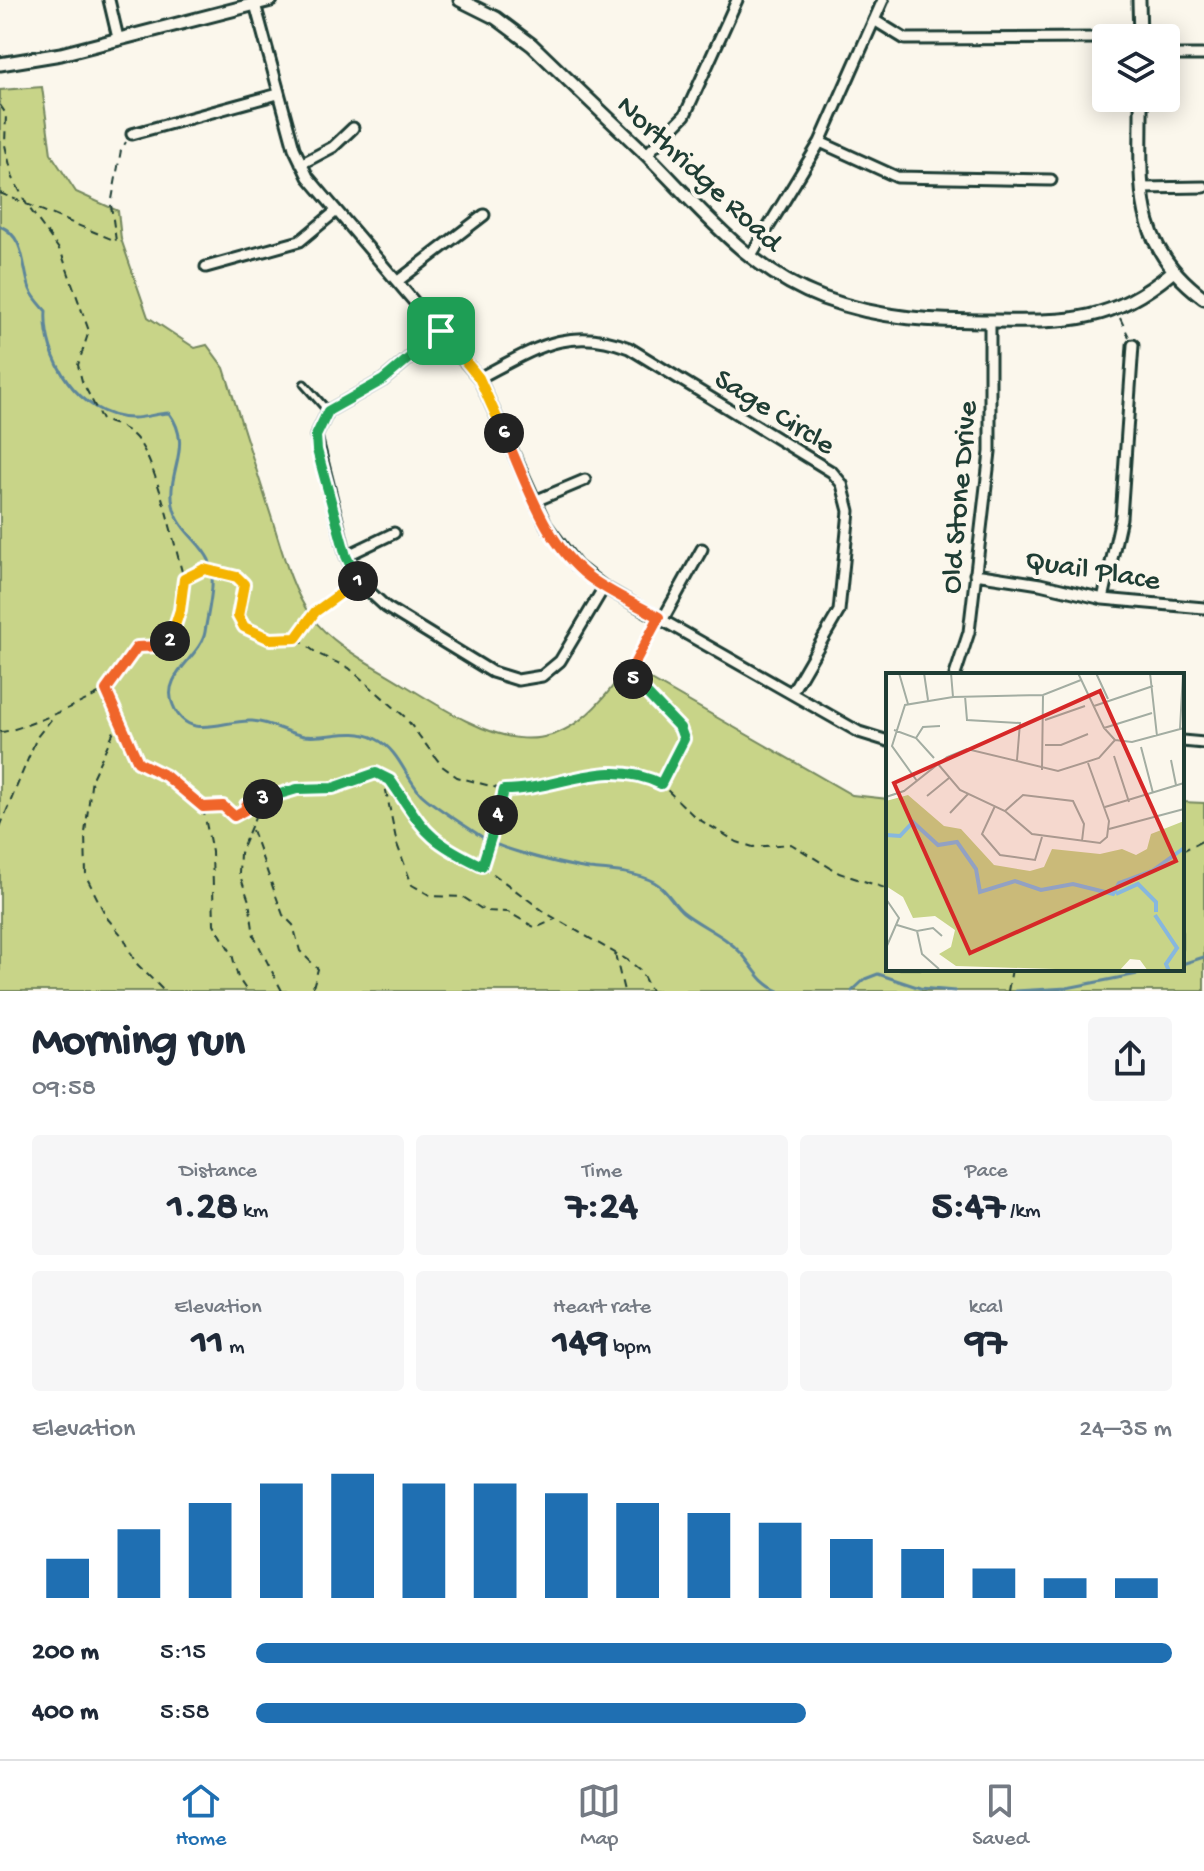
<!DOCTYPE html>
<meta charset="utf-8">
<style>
body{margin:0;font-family:"Gochi Hand",sans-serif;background:#f6f6f7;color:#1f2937;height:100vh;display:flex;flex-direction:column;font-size:30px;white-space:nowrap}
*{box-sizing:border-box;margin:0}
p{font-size:26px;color:#747a83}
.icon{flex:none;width:44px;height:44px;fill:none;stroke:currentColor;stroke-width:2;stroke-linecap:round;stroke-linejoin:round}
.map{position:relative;height:991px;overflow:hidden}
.sheet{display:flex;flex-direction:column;background:#fff;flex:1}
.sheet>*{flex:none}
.controls{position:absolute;left:1092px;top:24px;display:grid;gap:16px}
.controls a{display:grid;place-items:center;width:88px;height:88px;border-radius:8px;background:#fff;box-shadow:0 4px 20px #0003;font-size:40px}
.pin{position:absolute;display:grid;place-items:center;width:68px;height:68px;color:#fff;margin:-34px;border-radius:16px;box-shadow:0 4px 12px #0006}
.km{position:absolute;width:40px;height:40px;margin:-20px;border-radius:50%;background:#222;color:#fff;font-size:22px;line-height:40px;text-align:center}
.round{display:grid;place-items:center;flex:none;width:84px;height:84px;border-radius:8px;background:#f6f6f7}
.headline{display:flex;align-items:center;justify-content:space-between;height:136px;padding:0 32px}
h1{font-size:44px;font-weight:700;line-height:60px}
.metrics{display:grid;grid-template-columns:repeat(3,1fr);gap:12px;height:136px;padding:8px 32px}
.metrics div{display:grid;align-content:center;border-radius:8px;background:#f6f6f7;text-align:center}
.metrics b{font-size:40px;font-weight:700}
.metrics small{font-size:22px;font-weight:400}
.metrics p{font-size:22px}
.chart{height:224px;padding:16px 32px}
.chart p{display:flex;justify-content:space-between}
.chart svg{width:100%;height:144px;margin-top:8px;stroke:#1f6fb2;stroke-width:6}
ul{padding:0 32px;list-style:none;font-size:26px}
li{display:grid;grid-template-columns:128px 96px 1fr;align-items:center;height:60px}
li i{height:20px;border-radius:10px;background:#1f6fb2}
.tabs{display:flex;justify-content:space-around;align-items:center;height:112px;border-top:2px solid #e0e1e3;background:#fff;font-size:22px;color:#747a83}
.tabs a{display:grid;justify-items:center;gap:4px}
.tabs .selected{color:#1f6fb2}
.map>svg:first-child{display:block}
.green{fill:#c8d488;stroke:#74885e;stroke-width:2}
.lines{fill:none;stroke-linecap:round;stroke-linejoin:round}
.stream{stroke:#5d869a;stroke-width:3}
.service-casing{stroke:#1f3d34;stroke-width:11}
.minor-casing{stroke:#1f3d34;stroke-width:15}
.tertiary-casing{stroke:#1f3d34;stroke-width:17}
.path{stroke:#1f3d34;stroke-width:2;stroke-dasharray:8 6;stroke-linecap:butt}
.service{stroke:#fbf7ec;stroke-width:5}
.minor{stroke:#fbf7ec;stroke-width:9}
.tertiary{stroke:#fbf7ec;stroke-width:11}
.split-1-casing{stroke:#fff;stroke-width:16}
.split-2-casing{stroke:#fff;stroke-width:16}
.split-3-casing{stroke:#fff;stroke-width:16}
.split-4-casing{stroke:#fff;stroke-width:16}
.split-5-casing{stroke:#fff;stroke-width:16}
.split-6-casing{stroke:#fff;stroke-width:16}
.split-7-casing{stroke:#fff;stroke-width:16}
.split-1{stroke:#22a559;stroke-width:10}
.split-2{stroke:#f5b400;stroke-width:10}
.split-3{stroke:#f0652b;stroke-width:10}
.split-4{stroke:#22a559;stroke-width:10}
.split-5{stroke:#22a559;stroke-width:10}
.split-6{stroke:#f0652b;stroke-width:10}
.split-7{stroke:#f5b400;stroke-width:10}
.labels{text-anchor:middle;stroke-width:8;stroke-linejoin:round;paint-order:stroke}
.street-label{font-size:30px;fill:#1f3d34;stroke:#fbf7ec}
.inset-river{fill:none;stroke:#87b7de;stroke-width:4}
.inset-road{fill:none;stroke:#a3ada2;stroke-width:2}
.view{fill:#d62828;fill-opacity:0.15;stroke:#d62828;stroke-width:4}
.inset-edge{fill:none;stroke:#1f3d34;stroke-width:4}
</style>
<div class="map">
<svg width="1204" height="991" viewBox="0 0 1204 991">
<rect width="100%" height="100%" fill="#fbf7ec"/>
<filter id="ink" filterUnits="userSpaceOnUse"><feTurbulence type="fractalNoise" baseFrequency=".0125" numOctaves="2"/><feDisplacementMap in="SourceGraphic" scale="16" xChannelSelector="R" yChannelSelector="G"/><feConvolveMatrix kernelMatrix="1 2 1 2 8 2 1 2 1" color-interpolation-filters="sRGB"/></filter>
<g filter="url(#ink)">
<path class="green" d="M 42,87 L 51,154 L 76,192 L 118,211 L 121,239 L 148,317 L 195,348 L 207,345 L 224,368 C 240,418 256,468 272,519 C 282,550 291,588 310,615 C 333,646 371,664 403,684 C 496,742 555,777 627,666 L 852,795 L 888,799 L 888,969 L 1182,969 L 1182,802 L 1204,803 L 1204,991 L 0,991 L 0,90 Z"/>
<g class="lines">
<path class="stream" d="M 0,226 C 26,237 22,268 30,289 C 33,297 40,304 46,311 C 43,359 79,416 131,418 C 143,419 156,413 169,413 C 194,447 166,471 173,505 C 179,532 199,539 209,560 C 217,580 208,611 205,632 C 201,657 160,675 173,705 C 188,743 224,719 252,721 C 271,722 286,733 304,736 C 328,739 353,727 376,739 C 399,750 405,777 421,794 C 433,806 469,828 485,839 C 502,850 568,866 589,869 C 611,871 635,872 654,882 C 668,890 672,903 683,912 C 702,927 725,935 742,954 C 755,969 760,983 779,991
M 1182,964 L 1204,957
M 852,991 L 865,979 L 878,974 L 920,988 L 955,991
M 1015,991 L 1067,988 L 1163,969"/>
<defs>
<path id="service" d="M 304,384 L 327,410"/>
<path id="minor" d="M 109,0 L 118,38
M 255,4 L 294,148 L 308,177 L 479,378 L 546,525 L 577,566 L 604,587 L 859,732 L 888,741
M 874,20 L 905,39 L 1101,38
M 1166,55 L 1204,55
M 132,134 L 278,94
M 820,142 L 897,177 L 1051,180
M 646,155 L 685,115 L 737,0
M 301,164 L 333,147 L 353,128
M 1142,188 L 1204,187
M 750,257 L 820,142 L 883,0
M 206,267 L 300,241 L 335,212
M 398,281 L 484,215
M 441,331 L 383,380 L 328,411 L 316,436 L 346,556 L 359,582 L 386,607 L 492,672 L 518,680 L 542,676 L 560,661 L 604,587
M 479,378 C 533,350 568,324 629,348 L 832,472 L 842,484 L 849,511 L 839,611 L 792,692
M 535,501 L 585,480
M 346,556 L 394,533
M 975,574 L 1040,584 L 1103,599 L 1204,608
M 1103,599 L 1121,518 L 1133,345
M 663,619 L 702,549
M 955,675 L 969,632 L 990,452 L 990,321
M 1182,741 L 1204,743"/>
<path id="tertiary" d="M 460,0 L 496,18 L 532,45 C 570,82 608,118 646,154 C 700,208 749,271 823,298 C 883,320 934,321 996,321 C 1069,322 1113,322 1171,273
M 1139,0 L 1140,38
M 0,64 L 61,54 L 271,0
M 1141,98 C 1142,181 1129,243 1204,298"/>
</defs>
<use href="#service" class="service-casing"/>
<use href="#minor" class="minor-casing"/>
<use href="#tertiary" class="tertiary-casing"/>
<path class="path" d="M 1109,35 L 1131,34
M 0,105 L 6,114 L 5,145 L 13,178 L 27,205 L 61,252 L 89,331 L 78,365 L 82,381 L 102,420 C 113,424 126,427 135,437 C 157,461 174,545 184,579 L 204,569 L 237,577 L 244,584 L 238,616 L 244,627 L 270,639 L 296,638 L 318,654 L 349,668 L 405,717 L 442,766 L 457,777 L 505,790 L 533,789 L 587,773 L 642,774 L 661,784 L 695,817 L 737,842 L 753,847 L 791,844 L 839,873 L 888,889
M 0,193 L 116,241 L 111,205 L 121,150 L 126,142
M 1120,318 L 1129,337
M 654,629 C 645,647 628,664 636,684 L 680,728 L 684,739 L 661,784
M 296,636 L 315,612 L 349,587
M 106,690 L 138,762 L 166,776 L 203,807 L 223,806 L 234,816 L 245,810 L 246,805 L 284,792 L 320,791 L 365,776 L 383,775 L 435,843 L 484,867 L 546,913 L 629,961 L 640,970 L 651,991
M 117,718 L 116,727 L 92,778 L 85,833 L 86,876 L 107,918 L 124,938 L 135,962 L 164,991
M 0,732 C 14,733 104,695 114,684 C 123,673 126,655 137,647 L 168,644 L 174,634 L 184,580
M 383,776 L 397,844 L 412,885 L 431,896 L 463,897 L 485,911 L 508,912 L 536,928 L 555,919
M 262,800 L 240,853 L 239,873 L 249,901 L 254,936 L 282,991
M 203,808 L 212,852 L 214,924 L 232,954 L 238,978 L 247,991
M 0,827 L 37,737 L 57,712
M 252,830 L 283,915 L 293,925 L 300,951 L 318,969 L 312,991
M 1182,851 L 1204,840
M 483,865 L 504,790
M 615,954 L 624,991
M 1008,991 L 1012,969"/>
<use href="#service" class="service"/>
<use href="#minor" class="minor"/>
<use href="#tertiary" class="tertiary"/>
</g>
</g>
<g class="lines" filter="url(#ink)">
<defs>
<path id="split-1" d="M 358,581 L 346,556 L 317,450 L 316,436 L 328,411 L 383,380 L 441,331"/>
<path id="split-2" d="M 170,641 L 180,610 L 184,579 L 204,569 L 237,577 L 244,584 L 238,616 L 244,627 L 270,639 L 296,638 L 315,612 L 358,581"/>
<path id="split-3" d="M 170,641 L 163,646 L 137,647 L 106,690 L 138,762 L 166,776 L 203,807 L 223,806 L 234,816 L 245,810 L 246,805 L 263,799"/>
<path id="split-4" d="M 263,799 L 297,789 L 333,788 L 376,773 L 390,780 C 426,831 423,838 482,866 L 498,815"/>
<path id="split-5" d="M 498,815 L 504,790 C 560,790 605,756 661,784 L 684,739 L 680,728 L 633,679"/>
<path id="split-6" d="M 504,433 C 527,483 544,542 589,577 C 610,593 636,604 659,617 L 634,664 L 633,679"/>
<path id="split-7" d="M 441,331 L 479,378 L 504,433"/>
</defs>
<use href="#split-1" class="split-1-casing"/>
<use href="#split-2" class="split-2-casing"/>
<use href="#split-3" class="split-3-casing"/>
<use href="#split-4" class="split-4-casing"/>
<use href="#split-5" class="split-5-casing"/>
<use href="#split-6" class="split-6-casing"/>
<use href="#split-7" class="split-7-casing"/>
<use href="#split-1" class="split-1"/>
<use href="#split-2" class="split-2"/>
<use href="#split-3" class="split-3"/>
<use href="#split-4" class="split-4"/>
<use href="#split-5" class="split-5"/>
<use href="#split-6" class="split-6"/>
<use href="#split-7" class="split-7"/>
</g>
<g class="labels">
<g class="street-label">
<text transform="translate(701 172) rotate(43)" y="10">Northridge Road</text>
<text transform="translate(776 410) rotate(32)" y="10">Sage Circle</text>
<text transform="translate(957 497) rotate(-85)" y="10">Old Stone Drive</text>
<text transform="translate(1093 568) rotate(9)" y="10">Quail Place</text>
</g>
</g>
<g transform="translate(886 673)">
<rect width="298" height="298" fill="#fbf7ec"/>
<path d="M 22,122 L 58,153 L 75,156 L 108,192 L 144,198 L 158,194 L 166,176 L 214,181 L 236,176 L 250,182 L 261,176 L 265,161 L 298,148 L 298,298 L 262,298 L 254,287 L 244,286 L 233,298 L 70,293 L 53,281 L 65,274 L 69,257 L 49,243 L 27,245 L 17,224 L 0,213 L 0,128 Z" fill="#c8d488"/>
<path class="inset-river" d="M 0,162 L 14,163 L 27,149 L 52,172 L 71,169 L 90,196 L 94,219 L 129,208 L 155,217 L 187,211 L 227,221 L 233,210 L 266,198 L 298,175M 230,221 L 252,211 L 270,229 L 270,239M 269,242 L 291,275 L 280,291 L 283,298"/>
<path class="inset-road" d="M 13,0 L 22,31M 38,0 L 42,27M 65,0 L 67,24M 192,0 L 218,55 L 229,67M 210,0 L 222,26M 264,0 L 271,63M 79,23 L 81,47 L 134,50 L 131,87M 208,33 L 267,13M 159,47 L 199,33M 218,55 L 266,40M 294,56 L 297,0M 8,57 L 30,65 L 48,85M 30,65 L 37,54 L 54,53M 229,67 L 246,69 L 298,55M 159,72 L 175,72 L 202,61M 255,74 L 267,120M 228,83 L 243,129M 285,87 L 290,112M 52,91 L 74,117 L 119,138 L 146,161 L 214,170 L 221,164 L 223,148 L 202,90M 156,97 L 157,22M 31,108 L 6,73 L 19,32 L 67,24 L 157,22 L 195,7M 41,123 L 63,105M 0,124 L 18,118 L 61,84 L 81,76 L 172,98 L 213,85 L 229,67M 109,133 L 96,161 L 114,182 L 149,187 L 156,164M 219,134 L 298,110M 119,138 L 137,122 L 187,128 L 198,151 L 196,168M 64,140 L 82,121M 223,156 L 298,136M 0,226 L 13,245 L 0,275M 11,252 L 31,258 L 47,255 L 56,263M 31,258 L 36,281 L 53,296"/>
<path class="view" d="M 214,18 L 290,188 L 84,280 L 8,110 Z"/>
<rect width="298" height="298" class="inset-edge"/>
</g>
</svg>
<div class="controls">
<a><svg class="icon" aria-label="layers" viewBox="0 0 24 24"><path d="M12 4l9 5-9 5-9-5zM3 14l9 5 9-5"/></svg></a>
</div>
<div class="pin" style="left:441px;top:331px;background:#1e9e55"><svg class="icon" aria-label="arrive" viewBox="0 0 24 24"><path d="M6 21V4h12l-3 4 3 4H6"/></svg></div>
<b class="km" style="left:358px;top:581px">1</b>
<b class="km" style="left:170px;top:641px">2</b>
<b class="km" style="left:263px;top:799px">3</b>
<b class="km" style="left:498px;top:815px">4</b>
<b class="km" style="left:633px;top:679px">5</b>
<b class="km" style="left:504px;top:433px">6</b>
</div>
<section class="sheet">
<div class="headline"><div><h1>Morning run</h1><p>09:58</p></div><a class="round"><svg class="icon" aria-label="share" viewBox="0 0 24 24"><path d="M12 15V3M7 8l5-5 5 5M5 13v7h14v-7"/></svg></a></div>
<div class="metrics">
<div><p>Distance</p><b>1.28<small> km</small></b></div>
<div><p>Time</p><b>7:24</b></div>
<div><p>Pace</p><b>5:47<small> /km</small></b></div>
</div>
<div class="metrics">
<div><p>Elevation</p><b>11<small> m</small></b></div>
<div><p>Heart rate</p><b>149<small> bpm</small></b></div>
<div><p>kcal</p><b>97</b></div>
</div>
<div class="chart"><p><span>Elevation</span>24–35 m</p>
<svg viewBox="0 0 160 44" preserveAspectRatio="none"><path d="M5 44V32M15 44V23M25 44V15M35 44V9M45 44V6M55 44V9M65 44V9M75 44V12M85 44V15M95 44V18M105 44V21M115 44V26M125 44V29M135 44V35M145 44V38M155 44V38"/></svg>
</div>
<ul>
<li><b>200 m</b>5:15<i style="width:100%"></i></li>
<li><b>400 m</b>5:58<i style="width:60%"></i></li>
</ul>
</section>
<nav class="tabs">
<a class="selected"><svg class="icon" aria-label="home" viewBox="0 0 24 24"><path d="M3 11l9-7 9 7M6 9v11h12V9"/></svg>Home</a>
<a><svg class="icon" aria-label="map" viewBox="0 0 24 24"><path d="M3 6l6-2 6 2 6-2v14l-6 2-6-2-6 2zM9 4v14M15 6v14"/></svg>Map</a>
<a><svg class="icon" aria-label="saved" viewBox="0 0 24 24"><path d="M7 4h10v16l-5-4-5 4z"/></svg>Saved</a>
</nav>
